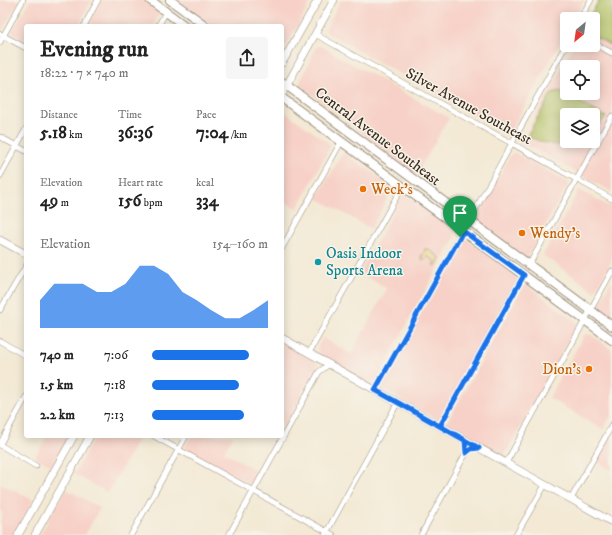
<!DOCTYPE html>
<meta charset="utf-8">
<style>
body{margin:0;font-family:"IM FELL DW Pica",serif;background:#f6f6f6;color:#222;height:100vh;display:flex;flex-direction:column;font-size:15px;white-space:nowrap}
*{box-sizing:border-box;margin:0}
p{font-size:13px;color:#767676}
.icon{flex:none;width:22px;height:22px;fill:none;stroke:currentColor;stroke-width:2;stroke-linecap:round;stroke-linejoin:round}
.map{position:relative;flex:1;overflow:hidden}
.drawer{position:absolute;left:24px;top:24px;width:260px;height:414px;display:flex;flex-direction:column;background:#fff;border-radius:4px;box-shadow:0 2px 10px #0003}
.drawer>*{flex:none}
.needle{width:26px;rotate:209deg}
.tools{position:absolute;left:560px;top:12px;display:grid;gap:8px}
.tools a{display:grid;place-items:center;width:40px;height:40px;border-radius:4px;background:#fff;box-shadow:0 2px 10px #0003;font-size:20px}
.pin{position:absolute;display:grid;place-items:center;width:34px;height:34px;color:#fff;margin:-41px -17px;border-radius:50% 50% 50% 0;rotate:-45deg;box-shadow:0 0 4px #0007}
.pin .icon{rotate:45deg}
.round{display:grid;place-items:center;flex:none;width:42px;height:42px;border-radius:4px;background:#f6f6f6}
.summary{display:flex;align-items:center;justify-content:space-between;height:68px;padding:0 16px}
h1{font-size:22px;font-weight:800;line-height:30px}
.stats{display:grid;grid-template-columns:repeat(3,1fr);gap:6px;height:68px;padding:4px 16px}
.stats div{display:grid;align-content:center}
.stats b{font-size:17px;font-weight:800}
.stats small{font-size:11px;font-weight:400}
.stats p{font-size:11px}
.chart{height:112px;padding:8px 16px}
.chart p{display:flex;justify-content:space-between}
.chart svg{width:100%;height:72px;margin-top:4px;fill:#1a73e8;opacity:.7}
ul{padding:0 16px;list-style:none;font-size:13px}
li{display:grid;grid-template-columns:64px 48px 1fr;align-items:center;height:30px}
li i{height:10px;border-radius:5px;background:#1a73e8}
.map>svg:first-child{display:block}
.built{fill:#f7d1c7;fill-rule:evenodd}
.green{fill:#b1bf62;stroke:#767440}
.sand{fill:#eeda9e;stroke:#94825e}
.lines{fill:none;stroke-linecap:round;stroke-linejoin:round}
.street-casing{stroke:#978a79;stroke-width:6}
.secondary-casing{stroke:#978a79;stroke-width:8}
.primary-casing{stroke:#978a79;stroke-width:10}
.street{stroke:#fff;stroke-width:5}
.secondary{stroke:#fff;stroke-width:7}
.primary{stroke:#fff;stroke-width:8}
.route-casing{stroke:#fff;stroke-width:8}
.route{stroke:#1a73e8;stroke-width:5}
.food-dot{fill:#e8710a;stroke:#f7f3e8;stroke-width:1.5}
.culture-dot{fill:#0f9aa8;stroke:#f7f3e8;stroke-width:1.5}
.labels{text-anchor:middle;stroke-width:3;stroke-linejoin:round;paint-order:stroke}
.street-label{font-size:15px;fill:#3b2a1e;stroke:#f7f3e8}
.food-label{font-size:15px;fill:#c56008;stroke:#f7f3e8;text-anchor:start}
.culture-label{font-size:15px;fill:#0d838f;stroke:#f7f3e8;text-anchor:start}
</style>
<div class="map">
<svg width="612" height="535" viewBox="0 0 612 535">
<rect width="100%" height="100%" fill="#f7f3e8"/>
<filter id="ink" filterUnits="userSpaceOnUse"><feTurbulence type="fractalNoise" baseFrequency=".025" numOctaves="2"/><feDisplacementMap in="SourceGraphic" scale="8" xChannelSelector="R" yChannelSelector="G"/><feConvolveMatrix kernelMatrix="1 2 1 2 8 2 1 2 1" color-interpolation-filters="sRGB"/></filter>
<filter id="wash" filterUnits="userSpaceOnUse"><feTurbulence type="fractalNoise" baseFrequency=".012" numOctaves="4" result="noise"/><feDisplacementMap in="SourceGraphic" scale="16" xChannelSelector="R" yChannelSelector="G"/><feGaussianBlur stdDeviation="0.9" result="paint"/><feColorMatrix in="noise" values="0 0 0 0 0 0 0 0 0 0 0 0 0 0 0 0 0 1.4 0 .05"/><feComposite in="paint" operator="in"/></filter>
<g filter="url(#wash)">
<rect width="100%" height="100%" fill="#f3e9d4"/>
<path class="built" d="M 0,0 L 20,0 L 2,30 L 0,29 Z
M 30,0 L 92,0 L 78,26 L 26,26 L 26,42 L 12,32 Z
M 102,0 L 143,0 L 159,13 L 153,26 L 88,26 Z
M 179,0 L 312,0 L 282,54 L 282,26 L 213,26 Z
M 341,0 L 584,0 L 573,19 L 567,19 L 567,30 L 509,134 L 327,33 L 326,28 Z
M 599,0 L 612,0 L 612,192 L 522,142 L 574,45 L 593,45 L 593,19 L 588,19 ZM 567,67 L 593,67 L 593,93 L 567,93 ZM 567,115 L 593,115 L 593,141 L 567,141 Z
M 320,46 L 449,118 L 416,175 L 299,84 L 316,47 Z
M 282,112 L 285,112 L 331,145 L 297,209 L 282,200 Z
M 343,152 L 393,187 L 371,229 L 317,198 Z
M 512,153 L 515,153 L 569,183 L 527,258 L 475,220 Z
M 579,190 L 612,208 L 612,260 L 595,292 L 543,255 Z
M 405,194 L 454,231 L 456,235 L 375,382 L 370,383 L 319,354 L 317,349 L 323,338 L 351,354 L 387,289 L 360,273 L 402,196 Z
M 465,238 L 515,275 L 517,281 L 440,419 L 438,420 L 383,390 L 381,386 L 460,242 Z
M 612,280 L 612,323 L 596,310 Z
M 525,284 L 574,320 L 577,325 L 504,456 L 500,456 L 446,424 Z
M 587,334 L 590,334 L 612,350 L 612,414 L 603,429 L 549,398 L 584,335 Z
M 282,343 L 318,364 L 284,428 L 282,427 Z
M 612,433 L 612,470 L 596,461 Z
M 47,436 L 69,436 L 52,466 L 35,457 Z
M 95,436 L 140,436 L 108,493 L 74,474 Z
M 191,436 L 233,436 L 224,452 L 259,472 L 253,483 L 249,484 L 186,449 L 185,446 Z
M 0,483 L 33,500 L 14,535 L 0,535 L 0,520 L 3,513 L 0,511 Z
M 66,489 L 100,508 L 85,535 L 40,535 Z"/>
<path class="green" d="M 599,0 L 612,0 L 612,46 L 594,36 L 593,19 L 590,19 L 589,17 Z
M 560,91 L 606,117 L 593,131 L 593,115 L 567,115 L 567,141 L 577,141 C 560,149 543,143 527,136 L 552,93 Z"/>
<path class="sand" d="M 425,249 L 428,249 L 440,258 L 436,266 L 433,265 L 435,261 L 426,256 L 424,260 L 422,259 L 421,256 L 424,254 Z"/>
</g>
<g filter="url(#ink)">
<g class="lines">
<defs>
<path id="street" d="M 580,19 L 591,0
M 84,26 L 98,0
M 158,26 L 166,12
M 0,34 L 26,48
M 315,34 L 612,199
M 0,42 L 23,0
M 593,43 L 612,53
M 0,137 L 26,151
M 0,176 L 26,129
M 469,221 L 567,43
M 282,248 L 341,142
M 529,265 L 612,116
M 0,310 L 26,266
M 0,341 L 26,356
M 309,353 L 402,187
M 375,390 L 463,231
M 440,426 L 523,275
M 154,436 L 333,535
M 0,444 L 26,397
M 0,445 L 36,466
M 506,463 L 612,271
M 571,499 L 612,425
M 131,535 L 186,436
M 229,535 L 319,372 L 329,364
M 325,535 L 398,402
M 421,535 L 466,453 L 465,440
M 516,535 L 545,485"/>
<path id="secondary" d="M 282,63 L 318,0
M 282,94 L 334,0
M 0,240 L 26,254
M 282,338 L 612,522
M 18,535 L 74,436
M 35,535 L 90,436"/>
<path id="primary" d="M 150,0 L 185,26
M 170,0 L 206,26
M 282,82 L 612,326
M 282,98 L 612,340"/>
</defs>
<use href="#street" class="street-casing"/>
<use href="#secondary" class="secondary-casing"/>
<use href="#primary" class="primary-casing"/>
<use href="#street" class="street"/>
<use href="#secondary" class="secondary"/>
<use href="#primary" class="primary"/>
</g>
</g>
<g class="lines" filter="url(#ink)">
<defs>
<path id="route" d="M 460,237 L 375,390 C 410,409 444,429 479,448 L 471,449 L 466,453 L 465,440 L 440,426 L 524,275 L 463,231 L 460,237"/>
</defs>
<use href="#route" class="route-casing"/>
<use href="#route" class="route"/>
</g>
<g class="food-dot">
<circle cx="363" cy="189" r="4"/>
<circle cx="522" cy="233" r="4"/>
<circle cx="589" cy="369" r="4"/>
</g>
<circle class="culture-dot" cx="318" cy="262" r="4"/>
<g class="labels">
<g class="street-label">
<text transform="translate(469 106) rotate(29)" y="5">Silver Avenue Southeast</text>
<text transform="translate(378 136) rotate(37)" y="5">Central Avenue Southeast</text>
</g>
<g class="food-label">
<text x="371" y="194">Weck's</text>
<text x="530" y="238">Wendy's</text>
<text x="581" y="374" text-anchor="end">Dion's</text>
</g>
<g class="culture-label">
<text x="326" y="258">Oasis Indoor<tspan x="326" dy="17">Sports Arena</tspan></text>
</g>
</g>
</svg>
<div class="tools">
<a><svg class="needle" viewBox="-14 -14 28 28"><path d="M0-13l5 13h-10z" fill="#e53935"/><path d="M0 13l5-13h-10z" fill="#767676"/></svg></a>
<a><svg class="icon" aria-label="locate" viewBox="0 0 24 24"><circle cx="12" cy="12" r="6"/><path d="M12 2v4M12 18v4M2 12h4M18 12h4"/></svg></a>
<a><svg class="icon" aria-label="layers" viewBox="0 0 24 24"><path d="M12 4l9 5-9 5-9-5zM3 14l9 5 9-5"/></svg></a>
</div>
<div class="pin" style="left:460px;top:237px;background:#1e9e55"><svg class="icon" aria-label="arrive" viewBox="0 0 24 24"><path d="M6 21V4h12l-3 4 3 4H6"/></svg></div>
<section class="drawer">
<div class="summary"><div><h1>Evening run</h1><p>18:22 · 7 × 740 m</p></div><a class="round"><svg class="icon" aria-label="share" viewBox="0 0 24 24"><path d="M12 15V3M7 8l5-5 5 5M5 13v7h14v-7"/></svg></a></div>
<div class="stats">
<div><p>Distance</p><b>5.18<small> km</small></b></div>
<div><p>Time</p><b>36:36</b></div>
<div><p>Pace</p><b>7:04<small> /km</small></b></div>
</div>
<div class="stats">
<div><p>Elevation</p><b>49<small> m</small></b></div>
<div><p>Heart rate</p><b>156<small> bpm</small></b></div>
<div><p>kcal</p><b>334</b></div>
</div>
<div class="chart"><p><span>Elevation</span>154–160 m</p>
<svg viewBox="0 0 160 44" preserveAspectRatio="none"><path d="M0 44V27L10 17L20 17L30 17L40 22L50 22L60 17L70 6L80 6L90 11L100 22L110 27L120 33L130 38L140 38L150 33L160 27V44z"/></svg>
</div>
<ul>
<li><b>740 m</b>7:06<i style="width:84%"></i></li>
<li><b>1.5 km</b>7:18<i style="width:75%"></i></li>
<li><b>2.2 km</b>7:13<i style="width:79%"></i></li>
</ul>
</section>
</div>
